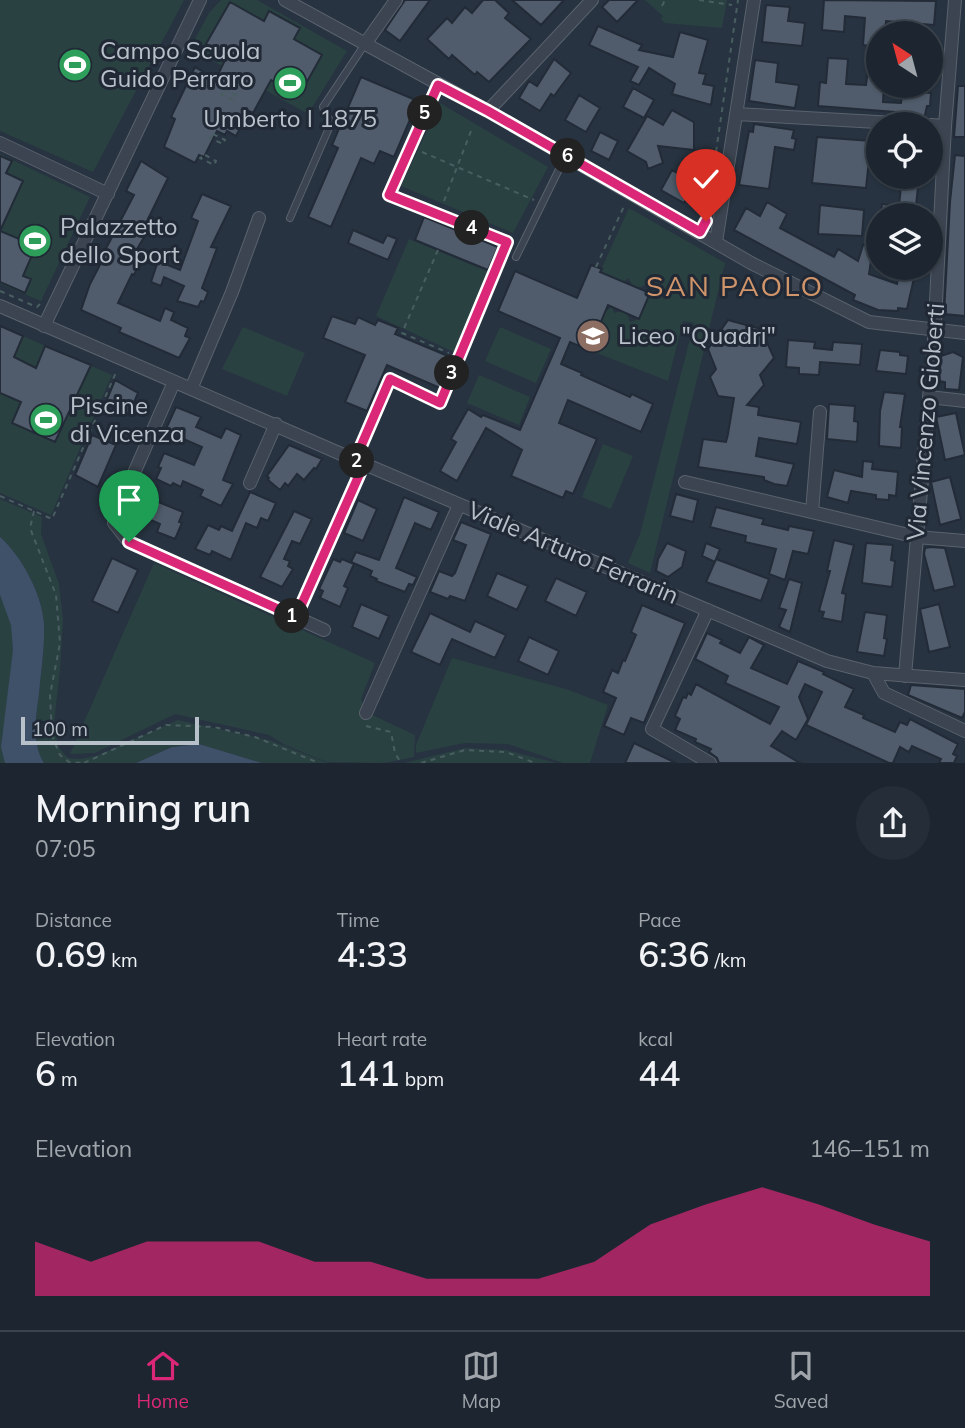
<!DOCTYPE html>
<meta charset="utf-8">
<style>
body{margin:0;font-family:Mulish,sans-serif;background:#252e38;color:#f1f3f6;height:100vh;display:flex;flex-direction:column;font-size:26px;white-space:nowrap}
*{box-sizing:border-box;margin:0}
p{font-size:23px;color:#a0a5ab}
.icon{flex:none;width:38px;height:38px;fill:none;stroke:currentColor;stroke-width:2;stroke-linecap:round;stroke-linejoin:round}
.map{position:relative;height:763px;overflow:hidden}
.drawer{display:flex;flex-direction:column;background:#1d2630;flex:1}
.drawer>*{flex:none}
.needle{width:46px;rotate:324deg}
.controls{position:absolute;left:866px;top:21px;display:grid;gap:14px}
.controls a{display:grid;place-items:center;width:77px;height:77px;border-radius:50%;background:#1d2630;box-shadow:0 2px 5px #0004,0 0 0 2px #3b434c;font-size:35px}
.scale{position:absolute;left:21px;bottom:18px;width:178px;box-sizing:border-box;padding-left:7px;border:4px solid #b8c0ca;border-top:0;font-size:19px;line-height:24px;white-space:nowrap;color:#b8c0ca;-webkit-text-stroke:5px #202935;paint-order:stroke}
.pin{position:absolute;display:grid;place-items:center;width:60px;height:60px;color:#fff;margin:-72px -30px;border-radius:50% 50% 50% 0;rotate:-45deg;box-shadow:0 0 7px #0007}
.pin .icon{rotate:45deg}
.km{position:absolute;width:35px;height:35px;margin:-18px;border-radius:50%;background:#222;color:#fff;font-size:19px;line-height:35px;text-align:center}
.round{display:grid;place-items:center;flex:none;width:74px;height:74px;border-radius:37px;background:#252e38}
.overview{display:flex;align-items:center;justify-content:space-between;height:119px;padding:0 35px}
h1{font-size:38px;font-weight:600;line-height:52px}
.metrics{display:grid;grid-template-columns:repeat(3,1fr);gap:10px;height:119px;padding:7px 35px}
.metrics div{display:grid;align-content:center}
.metrics b{font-size:35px;font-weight:600}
.metrics small{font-size:19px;font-weight:400}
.metrics p{font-size:19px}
.chart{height:196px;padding:14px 35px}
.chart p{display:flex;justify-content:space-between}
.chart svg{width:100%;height:126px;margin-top:7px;fill:#db2777;opacity:.7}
.dock{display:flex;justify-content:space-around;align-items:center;height:98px;border-top:2px solid #3b434c;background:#1d2630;font-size:19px;color:#a0a5ab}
.dock a{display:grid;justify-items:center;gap:4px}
.dock .selected{color:#db2777}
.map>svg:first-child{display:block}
.green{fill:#2a4142}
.water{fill:#3e5168}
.building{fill:#505c6b;stroke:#222b37;stroke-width:2}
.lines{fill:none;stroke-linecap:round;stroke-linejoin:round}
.lane-casing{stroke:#59626d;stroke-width:8}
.street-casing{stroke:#59626d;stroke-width:14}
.path{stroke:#495e60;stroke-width:2;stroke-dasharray:5 5;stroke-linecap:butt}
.lane{stroke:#3b4450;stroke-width:6}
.street{stroke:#3b4450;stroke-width:12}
.route-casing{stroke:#fff;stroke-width:14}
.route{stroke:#db2777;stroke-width:9}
.labels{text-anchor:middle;stroke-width:6;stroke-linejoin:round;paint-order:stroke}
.poi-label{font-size:24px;fill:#b8c0ca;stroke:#202935;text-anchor:start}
.street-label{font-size:24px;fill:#b8c0ca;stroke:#202935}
.quarter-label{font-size:28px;letter-spacing:2px;fill:#d1956c;stroke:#202935}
</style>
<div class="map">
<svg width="965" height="763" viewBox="0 0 965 763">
<rect width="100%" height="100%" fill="#273340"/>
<path class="green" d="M 0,0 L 184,0 L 93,172 L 0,131 Z
M 221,0 L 257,0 L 347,51 L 308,114 L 190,48 L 209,13 Z
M 645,0 L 727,0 L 722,28 L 665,23 L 661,19 L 663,16 Z
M 440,103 L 548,167 L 513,233 L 401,186 Z
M 0,154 L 90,197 L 41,301 L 0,284 Z
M 629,208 L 725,263 L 650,573 L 628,563 L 640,534 L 694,323 L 683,321 L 668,381 L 589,350 L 606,311 L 612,307 L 614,313 L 621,311 L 627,313 L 630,322 L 639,319 L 650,293 L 647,284 L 639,288 L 632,285 L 629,278 L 623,282 L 600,272 Z
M 409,239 L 489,272 L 456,353 L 376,316 Z
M 0,326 L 112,375 L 51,515 L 0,493 Z
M 243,327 L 305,353 L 287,396 L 222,369 Z
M 500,327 L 551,349 L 536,383 L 485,361 Z
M 479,375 L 530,397 L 519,425 L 467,403 Z
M 603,444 L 633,456 L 611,509 L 582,497 Z
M 0,499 L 42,517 L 41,534 L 59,584 L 63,619 L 60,670 L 54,723 L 58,746 L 65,755 L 69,758 L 79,759 L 96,756 L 178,720 L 269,740 L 328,763 L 262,763 L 199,744 L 172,747 L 136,763 L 44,763 C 31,742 36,717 39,694 C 41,671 45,646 44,623 C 42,594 21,555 0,537 Z
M 154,563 L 375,663 L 361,699 L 366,712 L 415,735 L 414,757 L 384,763 L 327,762 L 285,745 L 269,735 L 175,714 L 95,753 L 70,754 Z
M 0,595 C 4,605 10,615 12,626 C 15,645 12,667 10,687 C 7,713 0,736 5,763 L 0,763 Z
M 452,658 L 566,689 L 608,705 L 590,763 L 563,763 L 508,744 L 465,743 L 416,753 L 416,745 Z
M 465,748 L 506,750 L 556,763 L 404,763 Z"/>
<path class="water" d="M 0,537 C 21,555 42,594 44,623 C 45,646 41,671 39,694 C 36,717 31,742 44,763 L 5,763 L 1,747 L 13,650 L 11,625 L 0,595 Z
M 199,744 L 262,763 L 136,763 L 172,747 Z"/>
<path class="building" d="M 405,0 L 430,0 L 400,41 L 385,30 Z
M 483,0 L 495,0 L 509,13 L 505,18 L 531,39 L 489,82 L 477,72 L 475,75 L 452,55 L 449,59 L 427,39 L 447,18 L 452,23 L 465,7 L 472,13 Z
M 512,0 L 564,0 L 541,25 Z
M 609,0 L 638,0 L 617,22 L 602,7 Z
M 824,0 L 936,1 L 934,25 L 886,21 L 885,33 L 878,33 L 878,86 L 884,86 L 883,102 L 901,103 L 903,91 L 931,93 L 930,106 L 927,106 L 924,119 L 895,114 L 895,112 L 818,106 L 820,82 L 826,83 L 828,58 L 848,59 L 846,84 L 866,85 L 871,46 L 863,45 L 865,18 L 845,16 L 844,32 L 822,30 Z
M 230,2 L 264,21 L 269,11 L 300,28 L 294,39 L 322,55 L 299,96 L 271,80 L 253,113 L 249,111 L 236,136 L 227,131 L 225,135 L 217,131 L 204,157 L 199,155 L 195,163 L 164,147 L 175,119 L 171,117 L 195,67 L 205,73 L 214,83 L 227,56 L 206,44 Z
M 766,5 L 790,7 L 788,21 L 805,23 L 802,46 L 762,42 Z
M 598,26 L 642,45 L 639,50 L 673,57 L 680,32 L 708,40 L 699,73 L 706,74 L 703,84 L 714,86 L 711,105 L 672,94 L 675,84 L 649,68 L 639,85 L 630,81 L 638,67 L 589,45 Z
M 554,59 L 571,73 L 554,96 L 551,94 L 540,111 L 519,98 L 529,81 L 537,86 Z
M 755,60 L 778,63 L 776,82 L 799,85 L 795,108 L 749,101 Z
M 361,77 L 418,101 L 394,157 L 380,151 L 374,164 L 361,158 L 331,227 L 308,217 L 338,148 L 332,145 Z
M 958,86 L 965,86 L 965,137 L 954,137 Z
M 633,88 L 654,100 L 644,118 L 623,107 Z
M 579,95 L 600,108 L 586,132 L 565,120 Z
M 672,110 L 694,122 L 694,150 L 658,146 L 663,163 L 648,169 L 646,162 L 627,151 L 647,116 L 663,125 Z
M 754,124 L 794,130 L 792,138 L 796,139 L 794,150 L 775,147 L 769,189 L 739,185 L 749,131 L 753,132 Z
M 600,132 L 618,141 L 609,160 L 591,151 Z
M 817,137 L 871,141 L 866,188 L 812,183 Z
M 955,155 L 965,156 L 965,316 L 944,314 L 950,202 Z
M 0,156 L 12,161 L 6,173 L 23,181 L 0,231 Z
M 141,161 L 168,178 L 148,219 L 151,220 L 147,228 L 149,229 L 131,259 L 140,263 L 134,275 L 132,274 L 118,303 L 160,321 L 165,308 L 174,312 L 171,320 L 188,328 L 185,336 L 190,338 L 179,358 L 119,332 L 121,328 L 81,310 L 90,284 L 102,261 L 100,260 L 134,195 L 126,191 Z
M 672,170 L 695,184 L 684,203 L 661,190 Z
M 902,177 L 919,177 L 915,215 L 881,215 L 882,204 L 899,206 Z
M 202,194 L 231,206 L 211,247 L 217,248 L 202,288 L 208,292 L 204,302 L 201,301 L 198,307 L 177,301 L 184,286 L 164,277 L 161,286 L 151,282 L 158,261 L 180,270 L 198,221 L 191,218 Z
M 767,202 L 787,214 L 780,228 L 834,257 L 838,249 L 858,261 L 863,245 L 873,247 L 869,274 L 897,284 L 898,277 L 914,278 L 907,309 L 898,308 L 898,311 L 878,310 L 853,300 L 855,295 L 734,230 L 746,208 L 760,216 Z
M 820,205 L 864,210 L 862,236 L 818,234 Z
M 424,217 L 498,247 L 488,270 L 415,240 Z
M 353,230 L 383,243 L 387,235 L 397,239 L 388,260 L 348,243 Z
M 0,231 L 36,246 L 23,276 L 31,279 L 25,293 L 0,282 Z
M 591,265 L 602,269 L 600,272 L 650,293 L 639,319 L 608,305 L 589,350 L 570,342 L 561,364 L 582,373 L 581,375 L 630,397 L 632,394 L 653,404 L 641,432 L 568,400 L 559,423 L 597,439 L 573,494 L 566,491 L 563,498 L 511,476 L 522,450 L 486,428 L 457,481 L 440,471 L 456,442 L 451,439 L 468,409 L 481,417 L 483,415 L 520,430 L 560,338 L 498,311 L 515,271 L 577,298 Z
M 332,316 L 355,324 L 358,317 L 375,325 L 378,320 L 398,328 L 395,334 L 448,356 L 452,359 L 440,388 L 387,365 L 367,411 L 345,402 L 365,355 L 323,338 Z
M 728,320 L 761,329 L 774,358 L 760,375 L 764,385 L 747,405 L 759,407 L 758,415 L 801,422 L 797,444 L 759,438 L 756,456 L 794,464 L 787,486 L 774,484 L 764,480 L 764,477 L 698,467 L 703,439 L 726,442 L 728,434 L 734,398 L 718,396 L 710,377 L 716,369 L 708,349 Z
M 0,326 L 23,336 L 14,357 L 36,368 L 45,346 L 91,365 L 55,442 L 12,423 L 21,402 L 0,393 Z
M 788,340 L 815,342 L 814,348 L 832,350 L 833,342 L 862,344 L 860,365 L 820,362 L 819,375 L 799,374 L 799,368 L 786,367 Z
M 880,350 L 900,352 L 900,355 L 908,356 L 906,374 L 876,371 Z
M 953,352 L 963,357 L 959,390 L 945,389 L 945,382 L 939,381 L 941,356 Z
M 115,380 L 138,393 L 129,414 L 105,404 Z
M 884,392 L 905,394 L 900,427 L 902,427 L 901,448 L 879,446 L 880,411 Z
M 829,404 L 855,406 L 854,421 L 858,422 L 857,442 L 827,439 Z
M 176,407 L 201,417 L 196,427 L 221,438 L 226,428 L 241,435 L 223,480 L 233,484 L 221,506 L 200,496 L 203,490 L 183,481 L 181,487 L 173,483 L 171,486 L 156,479 L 161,468 L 158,467 L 164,453 L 194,465 L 202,447 L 165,431 Z
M 956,413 L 965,455 L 945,460 L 936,417 Z
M 92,435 L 116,445 L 98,487 L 75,475 Z
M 289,445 L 322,459 L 316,469 L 314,468 L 304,480 L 297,474 L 288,486 L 285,483 L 280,490 L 268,480 L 269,478 L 267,476 Z
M 863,461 L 873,462 L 872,469 L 898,472 L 896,496 L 889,495 L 889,500 L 876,499 L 876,495 L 851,491 L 848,503 L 827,497 L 834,470 L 862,477 Z
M 950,477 L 961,519 L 940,525 L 931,482 Z
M 250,492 L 276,503 L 268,521 L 261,518 L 257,528 L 246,523 L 231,560 L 212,551 L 210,555 L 195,549 L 208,525 L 219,530 L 221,526 L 232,531 Z
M 676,494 L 698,500 L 693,522 L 670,516 Z
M 404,497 L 439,512 L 431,530 L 415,523 L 396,568 L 417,577 L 413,585 L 409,584 L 405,592 L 376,581 L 377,579 L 370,576 L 372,571 L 351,562 L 356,552 L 379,560 Z
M 151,499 L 183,512 L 179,522 L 182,523 L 175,539 L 157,532 L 160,524 L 144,517 Z
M 358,500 L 377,509 L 363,541 L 344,533 Z
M 716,507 L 764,519 L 762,524 L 788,530 L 789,526 L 814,531 L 808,554 L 793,551 L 785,580 L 769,574 L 776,549 L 745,542 L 746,536 L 710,527 Z
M 294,511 L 312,519 L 300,544 L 292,541 L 284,559 L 290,561 L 288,566 L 293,569 L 282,587 L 260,577 Z
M 461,522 L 491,534 L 465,601 L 450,596 L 448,599 L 430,592 L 439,571 L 452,576 L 455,573 L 466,545 L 453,540 Z
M 834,540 L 854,545 L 842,593 L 846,594 L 842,622 L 822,618 L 824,612 L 819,611 L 830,571 L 827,571 Z
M 667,543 L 686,551 L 682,567 L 668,577 L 656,571 L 658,559 Z
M 706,543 L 720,549 L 715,562 L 702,556 Z
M 866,543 L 893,545 L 891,560 L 895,561 L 892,587 L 862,583 Z
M 931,547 L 945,548 L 955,586 L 934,591 L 924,554 L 925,548 Z
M 112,558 L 138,570 L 118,613 L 92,601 Z
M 333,559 L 340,562 L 342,559 L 354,564 L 344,586 L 348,588 L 340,607 L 320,598 L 323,591 L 319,589 Z
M 716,559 L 769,579 L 761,601 L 706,582 Z
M 497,573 L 528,586 L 517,610 L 487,596 Z
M 556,578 L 587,592 L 576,616 L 545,601 Z
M 789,579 L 802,583 L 790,632 L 779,627 L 786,610 L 779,608 Z
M 361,604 L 389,616 L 379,639 L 352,627 Z
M 939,604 L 950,647 L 929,652 L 920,609 Z
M 642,605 L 685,623 L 644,723 L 631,718 L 624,735 L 604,726 L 616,698 L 603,692 L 612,670 L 618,673 L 623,660 L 625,661 L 636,635 L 631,632 Z
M 865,612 L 887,615 L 884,638 L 887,639 L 884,656 L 857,652 Z
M 430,613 L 470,632 L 475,621 L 506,635 L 495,658 L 452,639 L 440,665 L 411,652 Z
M 707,633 L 722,640 L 720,643 L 740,653 L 749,637 L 764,645 L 751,668 L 787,684 L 798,661 L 824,672 L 823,674 L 854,689 L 845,707 L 864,715 L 863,718 L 895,732 L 900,722 L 907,725 L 910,719 L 958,744 L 953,754 L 957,756 L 954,763 L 939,763 L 941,759 L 912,746 L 909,752 L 900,747 L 893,763 L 889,763 L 806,725 L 822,692 L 805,684 L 799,697 L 808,719 L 796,740 L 782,731 L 771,746 L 800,763 L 719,763 L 717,758 L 709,752 L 711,749 L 695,742 L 696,739 L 675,730 L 680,719 L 675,716 L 683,697 L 686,698 L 688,693 L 691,695 L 696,684 L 770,724 L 779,707 L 725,683 L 728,676 L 695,659 Z
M 529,637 L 559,651 L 548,675 L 518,661 Z
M 911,685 L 965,689 L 965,712 L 962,718 L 908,695 Z
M 634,743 L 676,763 L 625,763 Z"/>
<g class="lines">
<defs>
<path id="lane" d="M 290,218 L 329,128 L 331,121 L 325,114 L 323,107 L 365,44
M 516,257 L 566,155
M 355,460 L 390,379 L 440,403 L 507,242 L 389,195 L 438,85"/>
<path id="street" d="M 285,0 L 488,111 L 751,263 L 869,322 L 965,333
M 365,44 L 396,0
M 488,111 L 592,0
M 736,114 L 913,124
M 931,125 L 945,126
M 0,143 L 108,194
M 716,242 L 754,0
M 0,306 L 355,460 L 827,661 L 873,673 L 965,680
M 44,326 L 200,0
M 174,382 L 116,514 L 114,523 L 129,542 L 324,630
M 191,389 L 232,292 L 259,218
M 929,397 L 965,401
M 685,482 L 917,537 L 965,541
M 250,483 L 276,424
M 812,512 L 820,412
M 708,610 L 652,729 L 710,763
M 296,617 L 364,464
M 873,673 L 884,693 L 965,731
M 905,676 L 934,340 L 945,126 L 955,0
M 366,713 L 459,505"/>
</defs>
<use href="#lane" class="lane-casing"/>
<use href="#street" class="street-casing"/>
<path class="path" d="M 699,0 L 732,5
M 662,6 L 665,0
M 931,44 L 941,45
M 223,89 L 236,95 L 233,100 L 221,94 Z
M 213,134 L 225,140 L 223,144 L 210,138 Z
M 422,152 L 534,200
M 205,155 L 216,161 L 214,165 L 200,158 Z
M 444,201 L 471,131
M 706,221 L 738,0
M 438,250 L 402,333 L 449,353
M 596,267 L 625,204
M 0,291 L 32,305 L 37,307 L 40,304
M 0,496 L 52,519 L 117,370
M 34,511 L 30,528 L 56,595 L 60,643 L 50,695 L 52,736 L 60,755 L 69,762 L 83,763
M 366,726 L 391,732 L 395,753 L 401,763
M 84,763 L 166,725 L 214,727 L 255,737 L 319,763
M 421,763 L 465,750 L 506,752 L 535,763"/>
<use href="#lane" class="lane"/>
<use href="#street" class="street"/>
</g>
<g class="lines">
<defs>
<path id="route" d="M 129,542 L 296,617 L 364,464 L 355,460 L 390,379 L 440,403 L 507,242 L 389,195 L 438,85 L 488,111 L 700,232 L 706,221"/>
</defs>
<use href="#route" class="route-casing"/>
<use href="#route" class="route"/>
</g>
<defs>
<symbol id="stadium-disc" viewBox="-11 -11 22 22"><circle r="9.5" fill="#2e9e5b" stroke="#202935"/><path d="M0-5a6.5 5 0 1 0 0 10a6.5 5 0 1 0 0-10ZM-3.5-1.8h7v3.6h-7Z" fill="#fff"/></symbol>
<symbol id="school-disc" viewBox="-11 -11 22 22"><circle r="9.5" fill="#8d6e63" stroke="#202935"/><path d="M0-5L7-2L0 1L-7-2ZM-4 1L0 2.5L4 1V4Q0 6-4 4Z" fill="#fff"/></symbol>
</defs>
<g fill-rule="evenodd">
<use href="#stadium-disc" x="56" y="46" width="38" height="38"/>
<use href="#stadium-disc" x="271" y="64" width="38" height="38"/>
<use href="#stadium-disc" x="16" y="222" width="38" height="38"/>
<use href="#school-disc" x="574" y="317" width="38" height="38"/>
<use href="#stadium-disc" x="27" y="401" width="38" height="38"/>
</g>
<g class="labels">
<g class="poi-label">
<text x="100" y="59">Campo Scuola<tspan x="100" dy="28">Guido Perraro</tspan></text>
<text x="290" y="127" text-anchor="middle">Umberto I 1875</text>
<text x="60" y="235">Palazzetto<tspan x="60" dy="28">dello Sport</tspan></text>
<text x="618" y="344">Liceo "Quadri"</text>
<text x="70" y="414">Piscine<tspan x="70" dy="28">di Vicenza</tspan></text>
</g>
<g class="street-label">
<text transform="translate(926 422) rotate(-85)" y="8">Via Vincenzo Gioberti</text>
<text transform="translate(573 553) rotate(23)" y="8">Viale Arturo Ferrarin</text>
</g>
<g class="quarter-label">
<text x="735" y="296">SAN PAOLO</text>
</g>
</g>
</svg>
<div class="controls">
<a><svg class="needle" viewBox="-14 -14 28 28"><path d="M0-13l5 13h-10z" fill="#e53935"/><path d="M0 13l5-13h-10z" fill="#a0a5ab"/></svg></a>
<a><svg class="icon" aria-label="locate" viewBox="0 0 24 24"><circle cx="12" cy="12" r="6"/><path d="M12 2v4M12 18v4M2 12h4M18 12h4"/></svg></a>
<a><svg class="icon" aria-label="layers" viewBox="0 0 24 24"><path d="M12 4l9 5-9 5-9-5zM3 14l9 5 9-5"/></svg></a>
</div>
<div class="scale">100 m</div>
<div class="pin" style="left:129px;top:542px;background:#1e9e55"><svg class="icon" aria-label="arrive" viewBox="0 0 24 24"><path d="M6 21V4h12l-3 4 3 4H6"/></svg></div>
<div class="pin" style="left:706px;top:221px;background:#d93025"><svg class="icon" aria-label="check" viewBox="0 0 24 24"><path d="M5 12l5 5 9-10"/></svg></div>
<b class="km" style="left:292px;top:616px">1</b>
<b class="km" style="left:357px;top:461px">2</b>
<b class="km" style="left:452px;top:373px">3</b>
<b class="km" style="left:472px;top:228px">4</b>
<b class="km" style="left:425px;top:113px">5</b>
<b class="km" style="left:568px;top:156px">6</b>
</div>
<section class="drawer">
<div class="overview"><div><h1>Morning run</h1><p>07:05</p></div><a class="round"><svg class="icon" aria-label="share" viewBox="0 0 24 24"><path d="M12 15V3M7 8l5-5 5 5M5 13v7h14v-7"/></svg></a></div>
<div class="metrics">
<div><p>Distance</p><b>0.69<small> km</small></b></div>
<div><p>Time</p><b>4:33</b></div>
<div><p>Pace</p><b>6:36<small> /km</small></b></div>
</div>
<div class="metrics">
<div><p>Elevation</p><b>6<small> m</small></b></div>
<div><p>Heart rate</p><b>141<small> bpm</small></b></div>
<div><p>kcal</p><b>44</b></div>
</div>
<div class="chart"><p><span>Elevation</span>146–151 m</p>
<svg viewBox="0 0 160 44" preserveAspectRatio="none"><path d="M0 44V25L10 32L20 25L30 25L40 25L50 32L60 32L70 38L80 38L90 38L100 32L110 19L120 12L130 6L140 12L150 19L160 25V44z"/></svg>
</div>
</section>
<nav class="dock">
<a class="selected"><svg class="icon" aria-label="home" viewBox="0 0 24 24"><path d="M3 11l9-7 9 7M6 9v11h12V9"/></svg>Home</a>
<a><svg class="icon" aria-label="map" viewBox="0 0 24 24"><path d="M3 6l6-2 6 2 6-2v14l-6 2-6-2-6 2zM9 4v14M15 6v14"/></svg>Map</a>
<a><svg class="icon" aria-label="saved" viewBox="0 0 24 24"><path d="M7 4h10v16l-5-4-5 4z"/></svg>Saved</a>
</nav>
